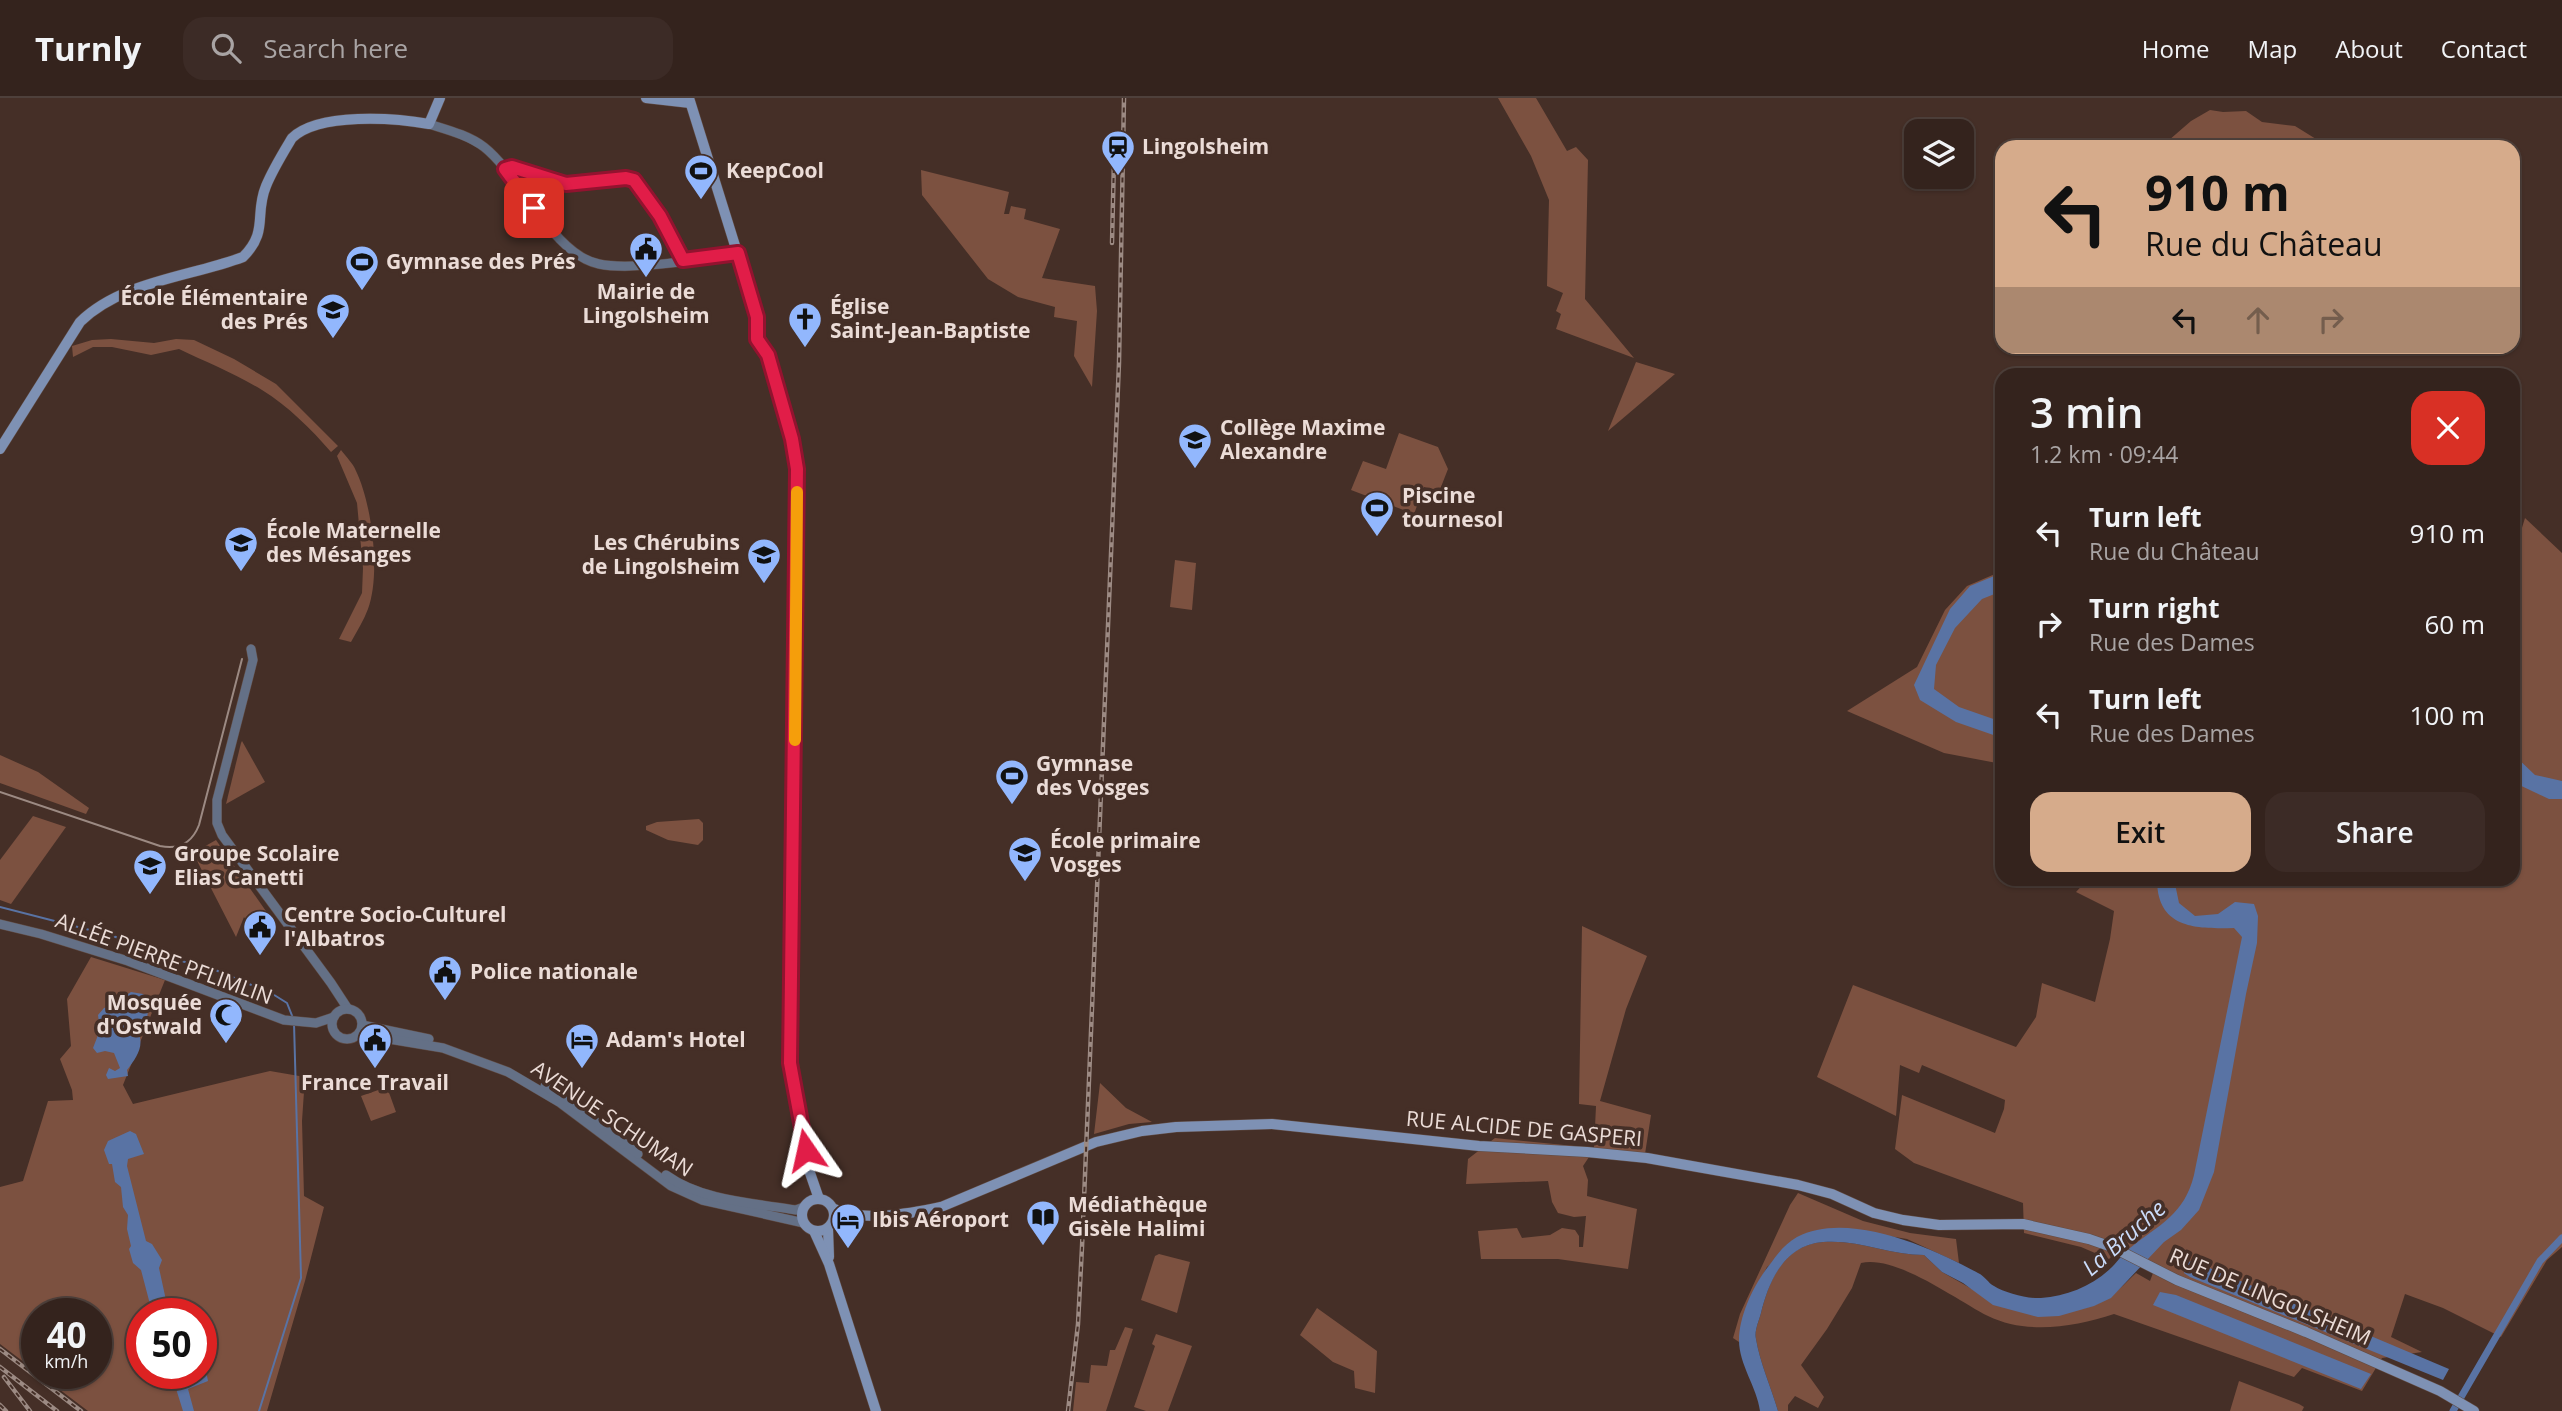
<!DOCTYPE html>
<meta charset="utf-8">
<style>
:root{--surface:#34231d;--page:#3c2b26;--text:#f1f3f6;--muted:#a9a4a4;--line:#4e403b;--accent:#d6ab8b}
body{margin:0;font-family:"Open Sans",sans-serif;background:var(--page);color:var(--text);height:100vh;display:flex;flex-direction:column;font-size:26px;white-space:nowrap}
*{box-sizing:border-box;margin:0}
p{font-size:23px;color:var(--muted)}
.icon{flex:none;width:38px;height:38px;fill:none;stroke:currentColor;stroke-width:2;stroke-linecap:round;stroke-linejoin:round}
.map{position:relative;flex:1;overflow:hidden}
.details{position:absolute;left:1995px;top:270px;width:525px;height:518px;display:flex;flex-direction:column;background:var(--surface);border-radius:21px;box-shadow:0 2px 5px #0004,0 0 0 2px var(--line)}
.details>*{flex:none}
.guide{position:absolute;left:1995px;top:42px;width:525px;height:214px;border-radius:21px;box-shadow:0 2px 5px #0004,0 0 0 2px var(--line);background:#d6ab8b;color:#111;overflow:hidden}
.tools{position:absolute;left:1904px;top:21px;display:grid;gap:14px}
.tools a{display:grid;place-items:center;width:70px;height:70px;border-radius:14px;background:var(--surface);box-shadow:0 2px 5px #0004,0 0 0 2px var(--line);font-size:35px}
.speed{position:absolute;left:21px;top:1200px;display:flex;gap:14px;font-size:35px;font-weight:700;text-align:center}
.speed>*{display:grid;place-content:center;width:91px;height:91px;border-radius:50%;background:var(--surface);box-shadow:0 2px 5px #0004,0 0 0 2px var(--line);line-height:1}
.speed small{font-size:18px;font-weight:400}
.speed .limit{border:10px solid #d22;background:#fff;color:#111}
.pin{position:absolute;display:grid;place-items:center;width:60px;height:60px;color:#fff;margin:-30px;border-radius:14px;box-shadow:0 4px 10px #0006}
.me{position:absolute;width:77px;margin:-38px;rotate:349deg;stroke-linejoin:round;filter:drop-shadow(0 0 5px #0008)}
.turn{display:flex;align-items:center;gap:24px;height:147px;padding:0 35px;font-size:32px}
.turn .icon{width:91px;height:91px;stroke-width:2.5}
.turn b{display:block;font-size:49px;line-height:60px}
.lanes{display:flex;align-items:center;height:66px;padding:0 35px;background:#0003;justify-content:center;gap:35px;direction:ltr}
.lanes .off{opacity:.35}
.round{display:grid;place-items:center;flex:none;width:74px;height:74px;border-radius:21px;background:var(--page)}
.headline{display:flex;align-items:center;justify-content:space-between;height:119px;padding:0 35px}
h1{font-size:42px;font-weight:600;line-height:52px}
.primary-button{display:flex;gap:14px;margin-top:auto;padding:14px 35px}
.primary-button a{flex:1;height:80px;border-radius:21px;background:var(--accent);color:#111;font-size:28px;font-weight:600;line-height:80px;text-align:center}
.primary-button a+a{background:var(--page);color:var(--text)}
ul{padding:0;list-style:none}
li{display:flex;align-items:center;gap:21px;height:91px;padding:0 35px}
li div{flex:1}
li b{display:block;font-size:26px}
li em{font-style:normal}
header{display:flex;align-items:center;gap:42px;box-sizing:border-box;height:98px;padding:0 35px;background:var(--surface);border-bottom:2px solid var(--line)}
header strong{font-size:33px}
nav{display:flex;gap:38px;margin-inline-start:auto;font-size:24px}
.search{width:490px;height:63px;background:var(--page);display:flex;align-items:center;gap:18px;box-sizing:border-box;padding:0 24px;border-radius:21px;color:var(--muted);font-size:26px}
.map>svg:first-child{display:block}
.green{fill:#7c5140;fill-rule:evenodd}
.water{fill:#5973a4}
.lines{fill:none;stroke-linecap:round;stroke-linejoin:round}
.stream{stroke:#5973a4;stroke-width:2}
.canal{stroke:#5973a4;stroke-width:7}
.tertiary-casing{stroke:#604b43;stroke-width:10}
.secondary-casing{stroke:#604b43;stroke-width:11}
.tertiary{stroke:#647086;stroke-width:9}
.secondary{stroke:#7e91b4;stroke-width:10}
.tram{stroke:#9c8a83;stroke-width:2}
.rail-casing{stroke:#9c8a83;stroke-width:4.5}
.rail{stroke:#452f27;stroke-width:2;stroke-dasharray:5;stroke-linecap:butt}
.route-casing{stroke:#92132f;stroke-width:18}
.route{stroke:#e11d48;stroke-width:12}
.slow{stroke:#f59e0b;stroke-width:12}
.labels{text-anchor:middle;stroke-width:7;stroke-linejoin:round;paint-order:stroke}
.poi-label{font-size:21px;font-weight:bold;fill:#ebdcd7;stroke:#452f27;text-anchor:start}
.street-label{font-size:21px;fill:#ebdcd7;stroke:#452f27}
.water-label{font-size:23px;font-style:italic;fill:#cadbf9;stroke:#452f27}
</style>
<header>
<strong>Turnly</strong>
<div class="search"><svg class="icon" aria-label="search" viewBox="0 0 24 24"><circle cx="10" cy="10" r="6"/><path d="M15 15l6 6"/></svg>Search here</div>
<nav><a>Home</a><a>Map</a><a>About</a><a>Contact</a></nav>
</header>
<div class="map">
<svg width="2562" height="1313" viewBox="0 0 2562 1313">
<rect width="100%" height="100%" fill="#452f27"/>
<g class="green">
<polygon points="1498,0 1536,0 1567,53 1576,49 1588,62 1585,201 1634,260 1556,231 1561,216 1556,213 1563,195 1547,188 1549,102 1531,58"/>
<polygon points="2210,12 2223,14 2246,13 2262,24 2295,28 2316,41 2313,49 2161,49 2191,23"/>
<polygon points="921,72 1009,94 1004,116 1009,116 1011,108 1026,111 1024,121 1060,131 1042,180 1095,188 1097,213 1092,289 1074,258 1077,223 1054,219 1055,209 1018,199 988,181 922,97"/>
<path d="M111 241 154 245 176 241 194 242 234 261 276 286 338 348 331 354C311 331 288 308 262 292 236 276 206 264 179 251L151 257 112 249H93L73 259 72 248 92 242Z"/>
<polygon points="1636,264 1675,276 1608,333"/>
<polygon points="1399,335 1438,349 1448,371 1439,394 1424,389 1414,416 1351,392 1363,363 1386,371"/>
<path d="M341 352C346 359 353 365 356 373 372 406 381 476 368 511 364 522 357 533 351 544L339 541 362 495 363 470 357 405 337 358Z"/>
<path d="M2525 420 2562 455V1149L2547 1162 2501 1239 2443 1210 2405 1196 2391 1239 2422 1254 2382 1260 2362 1293 2302 1270 2294 1279 2114 1216C2074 1229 2027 1237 1988 1218 1956 1202 1897 1157 1861 1165L1852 1190 1827 1231 1801 1267 1824 1299 1818 1310 1795 1298 1788 1307V1313H1778C1771 1289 1760 1265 1756 1241 1754 1233 1759 1223 1761 1215 1769 1182 1784 1147 1823 1144 1858 1141 1890 1157 1924 1157L1942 1174 1972 1191 2081 1211C2108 1205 2117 1193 2136 1175L2150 1183 2156 1167 2122 1148 2109 1161 2081 1149 2024 1135 2023 1105 1914 1065 1895 1051 1902 997 1995 1035 2004 1011 2005 1002 1922 967 1919 975 1900 967 1896 1018 1817 979 1853 887 2016 949 2036 919 2042 885 2095 904 2110 841 2114 813 2076 794 2088 781 2513 780V459Z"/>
<polygon points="1175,462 1196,465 1192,512 1170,509"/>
<polygon points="2002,473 2002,666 1944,655 1847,613 1917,569 1945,512 1967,488"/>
<polygon points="242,643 265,684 226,706 241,645"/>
<polygon points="0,657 38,674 89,710 86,716 0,685"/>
<polygon points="33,718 66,729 11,806 0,802 0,762"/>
<polygon points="699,721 703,725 703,742 698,747 668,742 646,732 646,728 657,724"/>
<polygon points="216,742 275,826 263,831 251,830 244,819 236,839 193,755"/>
<polygon points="1582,828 1647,858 1626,911 1600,1003 1651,1017 1645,1056 1595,1050 1583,1068 1588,1082 1587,1098 1637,1111 1628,1171 1558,1161 1481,1161 1478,1133 1517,1130 1522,1140 1550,1137 1562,1130 1575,1132 1579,1138 1579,1149 1583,1149 1586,1118 1574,1119 1558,1115 1552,1104 1548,1083 1466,1086 1468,1061 1495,1040 1594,1050 1596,1008 1579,1006"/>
<path d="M91 859 165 882 123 987 133 1006 270 973 305 979 302 1023 304 1098 324 1109 305 1183 267 1313H88L39 1276H96V1216H37V1274L0 1246V1089L23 1083 48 1003 73 1002 72 992 60 961 71 948 67 901ZM142 1216H201V1276H142Z"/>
<polygon points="1100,985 1126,1010 1152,1024 1129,1026 1094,1036"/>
<polygon points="387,989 396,1014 371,1023 361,998"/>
<polygon points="1798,1095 1863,1123 1910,1135 1956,1141 1959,1165 1907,1141 1840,1130 1815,1133 1767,1169 1748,1206 1742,1224 1739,1244 1733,1240 1740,1216 1790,1107"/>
<polygon points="1159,1156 1190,1164 1177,1215 1141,1202 1155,1158"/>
<polygon points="1317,1210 1377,1253 1375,1295 1355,1290 1354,1273 1333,1264 1300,1237"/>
<polygon points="1125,1229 1133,1231 1106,1313 1073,1313 1076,1284 1089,1285 1091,1267 1107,1268 1110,1252 1115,1252"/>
<polygon points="1156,1236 1192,1248 1168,1313 1146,1313 1134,1309 1155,1248 1152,1246"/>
<polygon points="2239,1283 2299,1306 2304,1309 2302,1313 2230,1313"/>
</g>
<g class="water">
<polygon points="1999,476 2002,476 2002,493 1982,501 1955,530 1936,567 1934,591 1959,609 2002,624 2002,640 1956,624 1920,602 1914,587 1950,511 1970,488"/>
<polygon points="2513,656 2535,677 2562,683 2562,701 2549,701 2513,684"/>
<path d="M2157 781H2174L2179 805 2195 818 2218 816 2235 804 2254 806 2258 818 2257 845 2246 896 2214 1074 2199 1112 2181 1132 2164 1144 2111 1200 2094 1208 2059 1218 2038 1219 1993 1207 1963 1185 1942 1174 1924 1157C1890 1157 1858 1141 1823 1144 1785 1147 1769 1182 1761 1215 1759 1223 1754 1233 1756 1241 1760 1265 1771 1289 1778 1313H1760C1757 1289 1739 1267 1739 1242 1739 1217 1755 1184 1771 1165 1778 1155 1786 1145 1797 1139 1848 1112 1933 1150 1978 1175 1985 1178 1988 1185 1994 1188 2005 1195 2028 1201 2041 1200 2067 1198 2093 1188 2112 1169 2118 1163 2123 1155 2130 1150 2160 1126 2184 1117 2194 1077L2242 839 2234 830C2194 831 2157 830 2157 781Z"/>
<path d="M131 894 143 896 149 903 147 921 138 934C145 948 136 960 127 972L128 978 108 981 106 977 109 970 115 973 120 970 114 955 105 953 97 955 93 950 100 932 98 917 104 910 123 904 125 898Z"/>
<polygon points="130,1033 136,1036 144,1056 128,1061 127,1068 146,1143 152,1146 162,1162 159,1170 169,1216 163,1216 161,1208 151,1210 141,1172 133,1165 129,1151 131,1148 127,1131 128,1117 123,1109 121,1089 115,1084 112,1066 109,1066 104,1052 108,1043"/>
<polygon points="2193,1163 2449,1271 2443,1282 2190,1179 2184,1175 2187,1164"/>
<polygon points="2160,1194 2176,1197 2371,1276 2361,1291 2153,1207"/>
<polygon points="205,1268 208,1283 188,1291 194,1313 183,1313 172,1278 176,1276 201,1276 201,1269"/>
</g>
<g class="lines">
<g class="stream">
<polyline points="0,809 113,838 176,862 208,869 271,895 287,905 293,920"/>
<polyline points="259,1313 301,1180 294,925"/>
</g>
<polyline class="canal" points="2453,1313 2540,1163 2562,1140"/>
<g class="tertiary-casing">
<g id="tertiary">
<path d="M429 26C448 32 468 37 484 49 520 77 553 157 599 166 632 173 703 161 738 155"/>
<polyline points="505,71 512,69 566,86 626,80 634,82 660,118 683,162"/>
<polyline points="251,551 253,562 217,702 217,725 222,737 331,885 348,911"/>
<polyline points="0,826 41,836 128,863 284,922 316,925 334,919"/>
<circle cx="347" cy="926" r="15"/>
<polyline points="362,927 429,941"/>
<polyline points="359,936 443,950 508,974 559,1004 671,1088 702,1102 804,1125"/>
<polyline points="545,988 562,998 638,1056"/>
<path d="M666 1077C702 1103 753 1105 796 1112L804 1109"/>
</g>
</g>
<g class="secondary-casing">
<g id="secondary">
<polyline points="646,0 690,5"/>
<polyline points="689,0 742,170 757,219 757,241 768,257 796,361 790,965 809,1072 819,1101"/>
<path d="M0 351 80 224C122 183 190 179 243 159 269 133 254 117 266 88 273 71 283 55 292 40 319 14 395 20 429 26L440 0"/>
<circle cx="818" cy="1117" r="16"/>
<path d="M834 1111C866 1124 908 1116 941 1109L1096 1044 1142 1033 1176 1029 1272 1026 1479 1048 1587 1054 1647 1060 1798 1087 1832 1096 1874 1115 1903 1122 1939 1127 2023 1126 2089 1141 2112 1149 2177 1182 2306 1234 2440 1293 2474 1313"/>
<polyline points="828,1131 829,1159"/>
<polyline points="814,1133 829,1166 876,1313"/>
</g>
</g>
<use href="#tertiary" class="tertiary"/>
<use href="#secondary" class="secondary"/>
<path class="tram" d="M0 694 160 748C179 752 192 745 199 727L242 561"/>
<g class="rail-casing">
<g id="rail">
<polyline points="1112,145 1114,61"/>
<polyline points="0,1251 81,1313"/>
<polyline points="0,1269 57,1313"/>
<polyline points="4,1279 30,1313"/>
<polyline points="0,1307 6,1313"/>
<polyline points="1068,1313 1078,1226 1082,1149 1119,265 1124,0"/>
</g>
</g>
<use href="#rail" class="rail"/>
</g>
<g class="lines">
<g class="route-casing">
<polyline id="route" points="534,110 505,71 512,69 566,86 626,80 634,82 660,118 683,162 738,155 757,219 757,241 768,257 792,341 797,371 790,965 806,1052"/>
</g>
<use href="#route" class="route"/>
<polyline class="slow" points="795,642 797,394"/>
</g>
<defs>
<g id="station-pin" transform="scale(1.75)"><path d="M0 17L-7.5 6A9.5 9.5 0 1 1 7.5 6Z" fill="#92b7fd" stroke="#452f27"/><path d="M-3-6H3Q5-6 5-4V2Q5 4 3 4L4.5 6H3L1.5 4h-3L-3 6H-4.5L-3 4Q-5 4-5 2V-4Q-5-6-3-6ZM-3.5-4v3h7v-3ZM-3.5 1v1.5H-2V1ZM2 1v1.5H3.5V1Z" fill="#111"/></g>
<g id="stadium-pin" transform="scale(1.75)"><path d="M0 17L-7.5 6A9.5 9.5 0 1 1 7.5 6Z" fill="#92b7fd" stroke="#452f27"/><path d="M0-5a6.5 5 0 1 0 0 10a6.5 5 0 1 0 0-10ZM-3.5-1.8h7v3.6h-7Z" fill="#111"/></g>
<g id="civic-pin" transform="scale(1.75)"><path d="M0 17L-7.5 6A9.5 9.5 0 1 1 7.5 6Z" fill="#92b7fd" stroke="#452f27"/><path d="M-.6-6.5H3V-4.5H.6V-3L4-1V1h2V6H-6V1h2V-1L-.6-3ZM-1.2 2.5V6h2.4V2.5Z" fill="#111"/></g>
<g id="school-pin" transform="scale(1.75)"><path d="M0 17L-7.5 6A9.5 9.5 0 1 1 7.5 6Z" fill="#92b7fd" stroke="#452f27"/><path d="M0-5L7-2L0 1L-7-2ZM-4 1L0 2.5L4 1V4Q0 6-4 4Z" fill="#111"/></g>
<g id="church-pin" transform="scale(1.75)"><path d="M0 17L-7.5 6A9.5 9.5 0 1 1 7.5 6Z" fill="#92b7fd" stroke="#452f27"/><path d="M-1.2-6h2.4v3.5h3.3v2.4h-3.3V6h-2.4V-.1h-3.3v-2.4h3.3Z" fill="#111"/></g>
<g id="mosque-pin" transform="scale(1.75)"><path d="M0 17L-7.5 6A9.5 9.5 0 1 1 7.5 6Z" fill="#92b7fd" stroke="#452f27"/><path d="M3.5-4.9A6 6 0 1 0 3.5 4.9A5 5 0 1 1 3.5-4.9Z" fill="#111"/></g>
<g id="hotel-pin" transform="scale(1.75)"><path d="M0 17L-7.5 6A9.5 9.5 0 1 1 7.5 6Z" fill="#92b7fd" stroke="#452f27"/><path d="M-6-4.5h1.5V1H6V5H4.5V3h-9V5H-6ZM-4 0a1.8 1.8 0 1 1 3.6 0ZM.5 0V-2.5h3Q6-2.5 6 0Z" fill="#111"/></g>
<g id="library-pin" transform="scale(1.75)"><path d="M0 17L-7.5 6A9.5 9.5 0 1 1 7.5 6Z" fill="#92b7fd" stroke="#452f27"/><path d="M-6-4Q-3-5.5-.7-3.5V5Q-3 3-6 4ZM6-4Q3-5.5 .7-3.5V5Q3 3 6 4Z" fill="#111"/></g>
</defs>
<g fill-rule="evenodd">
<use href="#station-pin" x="1118" y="49"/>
<use href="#stadium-pin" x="701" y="73"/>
<use href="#civic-pin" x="646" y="151"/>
<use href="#stadium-pin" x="362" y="164"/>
<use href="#school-pin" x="333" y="212"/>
<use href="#church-pin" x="805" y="221"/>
<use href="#school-pin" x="1195" y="342"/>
<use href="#stadium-pin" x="1377" y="410"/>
<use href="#school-pin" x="241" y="445"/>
<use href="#school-pin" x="764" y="457"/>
<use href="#stadium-pin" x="1012" y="678"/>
<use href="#school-pin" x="1025" y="755"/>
<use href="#school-pin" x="150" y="768"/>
<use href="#civic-pin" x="260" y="829"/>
<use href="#civic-pin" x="445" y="874"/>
<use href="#mosque-pin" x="226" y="917"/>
<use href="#civic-pin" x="375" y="942"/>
<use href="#hotel-pin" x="582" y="942"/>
<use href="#library-pin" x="1043" y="1119"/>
<use href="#hotel-pin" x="848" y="1122"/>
</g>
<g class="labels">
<g class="poi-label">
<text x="1142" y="56">Lingolsheim</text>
<text x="726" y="80">KeepCool</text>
<text x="386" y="171">Gymnase des Prés</text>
<text x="646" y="201" text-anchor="middle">Mairie de<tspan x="646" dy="24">Lingolsheim</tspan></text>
<text x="308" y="207" text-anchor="end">École Élémentaire<tspan x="308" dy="24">des Prés</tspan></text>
<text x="830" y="216">Église<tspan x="830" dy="24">Saint-Jean-Baptiste</tspan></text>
<text x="1220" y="337">Collège Maxime<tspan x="1220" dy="24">Alexandre</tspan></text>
<text x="1402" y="405">Piscine<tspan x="1402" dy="24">tournesol</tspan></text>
<text x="266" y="440">École Maternelle<tspan x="266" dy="24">des Mésanges</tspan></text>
<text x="740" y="452" text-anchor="end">Les Chérubins<tspan x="740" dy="24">de Lingolsheim</tspan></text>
<text x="1036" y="673">Gymnase<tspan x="1036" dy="24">des Vosges</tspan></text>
<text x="1050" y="750">École primaire<tspan x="1050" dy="24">Vosges</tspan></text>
<text x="174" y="763">Groupe Scolaire<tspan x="174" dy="24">Elias Canetti</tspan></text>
<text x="284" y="824">Centre Socio-Culturel<tspan x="284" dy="24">l'Albatros</tspan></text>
<text x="470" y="881">Police nationale</text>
<text x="202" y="912" text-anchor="end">Mosquée<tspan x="202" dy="24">d'Ostwald</tspan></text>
<text x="606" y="949">Adam's Hotel</text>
<text x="375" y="992" text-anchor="middle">France Travail</text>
<text x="1068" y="1114">Médiathèque<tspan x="1068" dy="24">Gisèle Halimi</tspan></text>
<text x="872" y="1129">Ibis Aéroport</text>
</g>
<g class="street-label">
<text transform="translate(164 861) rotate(20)" y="7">ALLÉE PIERRE PFLIMLIN</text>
<text transform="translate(612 1021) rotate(34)" y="7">AVENUE SCHUMAN</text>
<text transform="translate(1524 1031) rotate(5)" y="7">RUE ALCIDE DE GASPERI</text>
<text transform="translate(2270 1199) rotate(23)" y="7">RUE DE LINGOLSHEIM</text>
</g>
<g class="water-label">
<text transform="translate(2124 1140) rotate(-41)" y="8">La Bruche</text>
</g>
</g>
</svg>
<div class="tools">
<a><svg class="icon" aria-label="layers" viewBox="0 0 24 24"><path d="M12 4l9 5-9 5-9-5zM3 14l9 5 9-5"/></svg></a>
</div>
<div class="speed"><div>40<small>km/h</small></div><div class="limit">50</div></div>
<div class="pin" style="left:534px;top:110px;background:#d93025"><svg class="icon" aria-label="arrive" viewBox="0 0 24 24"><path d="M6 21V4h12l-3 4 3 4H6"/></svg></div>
<svg class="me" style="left:806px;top:1052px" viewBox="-20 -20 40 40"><path d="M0-17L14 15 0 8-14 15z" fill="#e11d48" stroke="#fff" stroke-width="4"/></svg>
<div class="guide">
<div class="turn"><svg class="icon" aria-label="left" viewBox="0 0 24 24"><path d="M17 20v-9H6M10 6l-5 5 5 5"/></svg><div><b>910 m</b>Rue du Château</div></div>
<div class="lanes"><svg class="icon" aria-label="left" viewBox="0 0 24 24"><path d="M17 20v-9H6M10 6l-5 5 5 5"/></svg><svg class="icon off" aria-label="ahead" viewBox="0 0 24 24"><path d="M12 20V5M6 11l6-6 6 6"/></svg><svg class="icon off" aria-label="right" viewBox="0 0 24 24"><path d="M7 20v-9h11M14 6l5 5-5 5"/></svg></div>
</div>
<section class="details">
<div class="headline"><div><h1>3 min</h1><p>1.2 km · 09:44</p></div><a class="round" style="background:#d93025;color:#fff"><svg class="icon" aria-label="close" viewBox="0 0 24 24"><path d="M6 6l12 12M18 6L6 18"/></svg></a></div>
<ul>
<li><svg class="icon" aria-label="left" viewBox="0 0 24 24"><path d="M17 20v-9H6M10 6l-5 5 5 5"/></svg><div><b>Turn left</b><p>Rue du Château</p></div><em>910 m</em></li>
<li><svg class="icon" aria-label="right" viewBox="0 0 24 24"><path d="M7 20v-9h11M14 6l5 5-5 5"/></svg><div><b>Turn right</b><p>Rue des Dames</p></div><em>60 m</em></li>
<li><svg class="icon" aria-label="left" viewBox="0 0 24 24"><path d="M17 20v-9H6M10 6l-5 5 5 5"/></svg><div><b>Turn left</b><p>Rue des Dames</p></div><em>100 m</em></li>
</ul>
<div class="primary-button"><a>Exit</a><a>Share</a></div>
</section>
</div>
